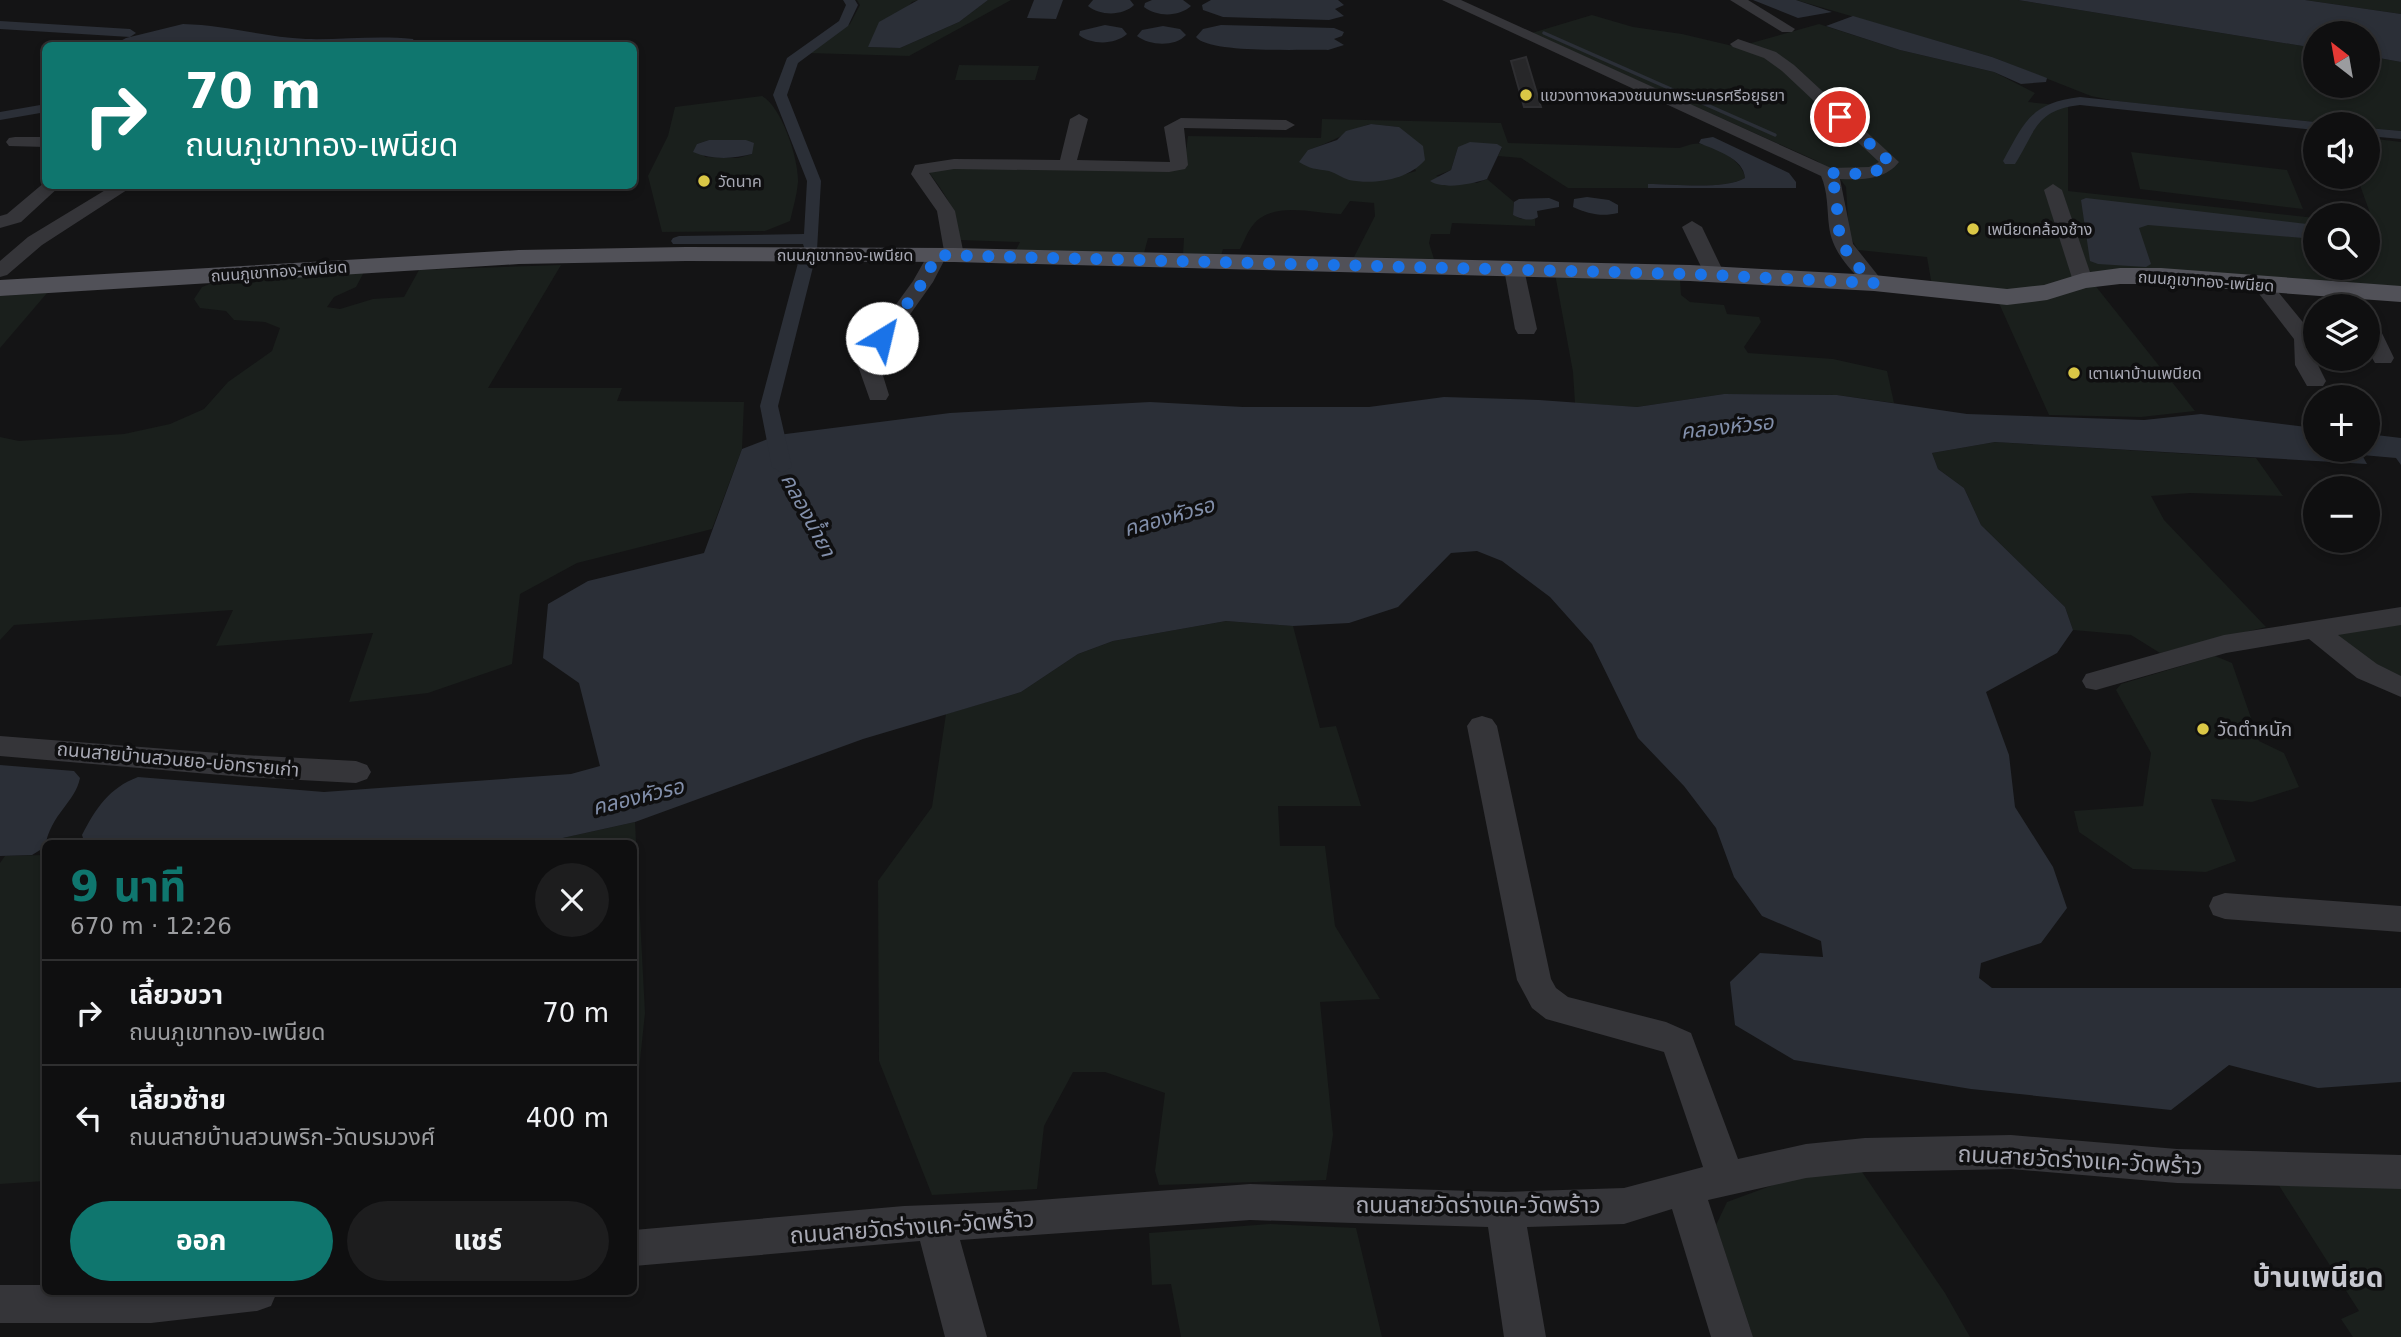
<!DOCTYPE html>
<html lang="th">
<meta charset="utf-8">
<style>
:root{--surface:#0f0f10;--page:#1d1d1e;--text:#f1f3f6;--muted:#9b9c9f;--line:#2f2f30;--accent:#0f766e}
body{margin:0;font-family:"DejaVu Sans","Noto Sans Thai",sans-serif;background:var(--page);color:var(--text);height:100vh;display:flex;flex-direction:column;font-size:26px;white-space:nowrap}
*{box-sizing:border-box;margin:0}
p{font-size:23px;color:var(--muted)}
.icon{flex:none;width:38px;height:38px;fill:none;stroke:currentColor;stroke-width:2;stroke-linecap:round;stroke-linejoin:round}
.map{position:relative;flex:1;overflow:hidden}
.panel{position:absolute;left:42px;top:840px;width:595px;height:455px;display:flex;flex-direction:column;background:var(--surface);border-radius:10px;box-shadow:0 4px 10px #0003,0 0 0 2px var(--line)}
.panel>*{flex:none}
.top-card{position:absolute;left:42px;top:42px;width:595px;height:147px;border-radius:10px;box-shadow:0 4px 10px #0003,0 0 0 2px var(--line);background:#0f766e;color:#fff;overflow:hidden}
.needle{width:46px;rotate:329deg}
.fabs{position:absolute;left:2303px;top:21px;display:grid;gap:14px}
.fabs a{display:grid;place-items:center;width:77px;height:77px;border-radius:50%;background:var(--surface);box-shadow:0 4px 10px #0003,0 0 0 2px var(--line);font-size:35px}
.pin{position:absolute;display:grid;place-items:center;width:60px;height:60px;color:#fff;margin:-30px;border:4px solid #fff;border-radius:50%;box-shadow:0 2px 7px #0007}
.me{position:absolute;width:77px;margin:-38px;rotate:36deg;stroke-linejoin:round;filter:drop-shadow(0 0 5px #0008)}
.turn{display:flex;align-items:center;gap:24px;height:147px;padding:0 28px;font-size:32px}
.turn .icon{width:91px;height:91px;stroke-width:2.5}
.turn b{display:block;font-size:49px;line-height:60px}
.round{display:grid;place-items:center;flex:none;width:74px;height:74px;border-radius:37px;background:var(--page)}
.summary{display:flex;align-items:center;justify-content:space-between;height:119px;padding:0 28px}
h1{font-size:42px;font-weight:700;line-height:52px;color:var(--accent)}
.button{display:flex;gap:14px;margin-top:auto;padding:14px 28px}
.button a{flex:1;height:80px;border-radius:42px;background:var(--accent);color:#fff;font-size:28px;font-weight:700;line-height:80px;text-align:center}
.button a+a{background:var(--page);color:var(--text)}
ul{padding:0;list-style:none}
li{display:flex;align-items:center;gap:21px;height:105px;padding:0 28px;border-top:2px solid var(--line)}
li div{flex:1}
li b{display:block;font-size:26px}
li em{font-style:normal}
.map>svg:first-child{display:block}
.green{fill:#1a1f1c;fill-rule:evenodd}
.water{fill:#2b2f37}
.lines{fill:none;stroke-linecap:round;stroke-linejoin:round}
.stream{stroke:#2b2f37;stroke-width:3.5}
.canal{fill:#2b2f37;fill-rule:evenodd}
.building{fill:#272729;stroke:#2e2e31;stroke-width:2}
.minor{fill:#353539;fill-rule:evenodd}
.major{fill:#515158;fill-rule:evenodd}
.route{stroke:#1a73e8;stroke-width:12;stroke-dasharray:0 21.6}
.poi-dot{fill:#dac746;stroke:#0f0f10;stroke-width:2.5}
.labels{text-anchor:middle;stroke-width:7;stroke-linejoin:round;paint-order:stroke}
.far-poi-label{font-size:16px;fill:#a7a8b3;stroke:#0f0f10;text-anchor:start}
.far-street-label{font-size:16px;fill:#a7a8b3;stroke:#0f0f10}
.poi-label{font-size:19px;fill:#a7a8b3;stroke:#0f0f10;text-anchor:start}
.street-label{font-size:19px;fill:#a7a8b3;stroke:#0f0f10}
.water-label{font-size:21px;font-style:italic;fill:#828faa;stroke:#0f0f10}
.near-street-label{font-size:23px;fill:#a7a8b3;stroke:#0f0f10}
.near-quarter-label{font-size:28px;font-weight:bold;fill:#c7c8d0;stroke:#0f0f10}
</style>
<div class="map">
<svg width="2401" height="1337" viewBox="0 0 2401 1337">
<rect width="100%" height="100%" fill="#141415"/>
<g class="green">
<polygon points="857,0 918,0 912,2 868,47 900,48 959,22 988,0 1011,0 909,56 808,53 850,24 860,5"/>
<polygon points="1796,0 2018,0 2315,48 2315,86 2368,86 2368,56 2401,62 2401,131 2368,128 2368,124 2332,124 2116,101 2091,96 1992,57"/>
<polygon points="2305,0 2401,0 2401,14"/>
<polygon points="1592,15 1633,27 1682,34 1737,47 1819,24 1900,50 1994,72 2035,93 2028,102 2068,106 2068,191 2315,218 2315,268 2368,268 2368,224 2374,224 2357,177 2368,177 2368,138 2401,142 2401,290 2160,273 2006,294 1932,286 1927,257 1858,250 1849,235 1846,187 1838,176 1817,161 1532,33"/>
<polygon points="959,65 1039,66 1035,80 955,80"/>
<path d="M762 96C782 107 799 160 798 182 797 195 793 208 790 221L765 231 662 232 648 176 668 136 675 107ZM709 140H746L752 154 738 158 705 157 697 144Z"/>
<path d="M1322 119 1501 123 1508 143 1679 148C1686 146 1695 142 1701 144 1717 147 1743 161 1745 178 1725 190 1674 184 1649 184L1648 188H1568L1521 158 1498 156 1502 148 1458 147 1451 170 1436 176 1477 183 1487 179 1514 202 1513 215 1521 219H1535V226L1452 223 1450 234H1431L1429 243 1434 259 1354 257 1375 216 1374 203 1350 201 1341 214C1314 214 1273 200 1253 225 1247 232 1244 242 1240 249H1223L1221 256 1183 255 1184 238H1148L1144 253 1016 250 1020 242 959 240C955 209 949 199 930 174L931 170 939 168 1184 167 1188 136 1321 138ZM1370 124 1399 127 1416 171C1364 186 1348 189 1308 150 1331 143 1348 131 1370 124Z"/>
<polygon points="2131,152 2287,170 2303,209 2140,189"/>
<polygon points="561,265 488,388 622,388 617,401 744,402 742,449 712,529 577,563 520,594 512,664 428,693 349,702 373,633 216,646 233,610 14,625 0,640 0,437 19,441 124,434 170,424 204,409 228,382 272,351 280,328 265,322 234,320 226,311 200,308 194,299 202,287 215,282 364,272 356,287 334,297 327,307 340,309 373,299 404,297 419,270"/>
<polygon points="1555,274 1680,280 1681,295 1690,302 1724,305 1727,314 1759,317 1761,322 1744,347 1748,353 1833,359 1887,371 1894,403 1837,395 1724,394 1637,407 1575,403 1573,372"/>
<polygon points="2094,284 2195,411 2141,417 2049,415 1998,301"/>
<polygon points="47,293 0,348 0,296"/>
<polygon points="1995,442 2256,458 2283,496 2190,493 2151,496 2164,520 2266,627 2160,653 2131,635 2073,630 2065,607 1981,525 1964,488 1938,469 1932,453"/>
<polygon points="1226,621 1293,626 1320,728 1336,726 1361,806 1278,806 1280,846 1325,846 1335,926 1380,999 1320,1002 1333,1135 1326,1180 1159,1185 1155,1171 1165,1093 1105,1072 1073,1072 1044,1126 1037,1189 932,1195 879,1061 878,881 932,807 946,714 1021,692 1078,654 1113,641"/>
<polygon points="2401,624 2401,677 2372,664 2333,636 2336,632"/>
<polygon points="2215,656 2232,663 2259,741 2284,753 2299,787 2252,802 2211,799 2236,861 2206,872 2133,869 2079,832 2074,811 2143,806 2151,753 2116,690 2121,684"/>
<polygon points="635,822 645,1013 634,1117 634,844 503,844 540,843"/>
<polygon points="45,855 45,1181 0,1184 0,863 5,856"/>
<polygon points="1817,1169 1860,1169 1945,1293 1970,1337 1753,1337 1716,1225 1727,1202"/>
<polygon points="2278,1184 2401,1188 2401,1337 2353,1337 2341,1319 2359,1311"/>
<polygon points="1270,1224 1356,1228 1382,1337 1181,1337 1171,1284 1152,1285 1149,1233"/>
</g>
<g class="water">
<polygon points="918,0 988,0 959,22 900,48 868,47 879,22"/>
<polygon points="1034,0 1063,0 1056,19 1027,18"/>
<path d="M1093 0H1130L1134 5C1123 16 1100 16 1088 6Z"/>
<path d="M1152 0H1183L1191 6C1179 17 1157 17 1144 7L1145 3Z"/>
<polygon points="1211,0 1338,0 1344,5 1335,9 1344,16 1329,20 1223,17 1203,10 1202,5"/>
<polygon points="1753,0 1796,0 1832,12 1798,18"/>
<polygon points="2018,0 2305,0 2401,14 2401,62 2368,56 2368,33 2315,33 2315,48"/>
<polygon points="1853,16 1992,57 2047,78 2046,82 2021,84 1994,72 1900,50 1826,26"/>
<path d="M183 24C225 25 264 37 306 39 342 40 377 35 413 39L415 43 411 46 113 45 126 38Z"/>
<path d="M1105 25 1122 28 1127 34C1115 45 1091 45 1079 35L1080 31Z"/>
<path d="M1221 25 1334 28 1344 32 1342 36 1334 39 1344 45 1328 50C1304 49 1209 54 1196 37L1203 29Z"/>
<path d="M1163 26 1180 29 1186 35C1175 47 1150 46 1137 36L1142 30Z"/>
<path d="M1371 124 1399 127 1423 146 1425 160C1408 180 1374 185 1349 180 1342 178 1336 173 1329 171 1316 169 1310 169 1299 162L1308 150 1337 140 1346 131Z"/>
<path d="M1713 137 1789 173 1796 182V188H1648V184C1673 184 1725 190 1745 178 1744 158 1715 150 1699 143L1701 139Z"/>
<path d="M709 140H746L754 143 752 154C733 159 712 160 693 152L697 144Z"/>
<path d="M1470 142 1497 144 1502 147 1487 179C1472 184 1444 190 1430 181L1451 170 1458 147Z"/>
<path d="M1587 197 1609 200 1618 205V213C1602 217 1588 214 1573 207L1574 199Z"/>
<path d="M1549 198 1559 202V207L1537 211 1538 217C1531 222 1520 219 1513 215L1514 202 1519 199Z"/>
<polygon points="2086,198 2315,225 2315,239 2148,225 2139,228 2151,264 2146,267 2098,264 2090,261 2081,200"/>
<path d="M1724 394 1837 395 1967 414 2144 420 2201 414 2315 428V450H2368V434L2401 438V465L2396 458 2362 455 2367 464 1995 442 1932 453 1938 469 1964 488 1981 525 2065 607 2073 630 2057 653 1986 692 2009 755 2015 807 2053 867 2067 908 2041 943 1981 963 1979 978 1992 988H2401V1082L2318 1088 2229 1065 2171 1110 1971 1089 1794 1060 1735 1025 1730 982 1760 953 1823 957 1821 941 1762 916 1734 877 1716 828 1684 786 1638 738 1592 644 1550 597 1502 561 1477 551 1451 553 1398 607 1349 623 1293 626 1226 621 1113 641 1078 654 1021 692 863 739 635 822 540 843 85 844 82 835C96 808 109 788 138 777L324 792 571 774 600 766 579 683 543 658 548 604 588 581 704 553 742 449 778 435 950 413 1150 402 1243 407H1369L1444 397 1539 400 1637 407Z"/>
<path d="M0 765 74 771 80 778C75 803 51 813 45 847L32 855 0 856Z"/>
</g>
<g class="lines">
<polyline class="stream" points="1544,33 1775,135"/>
<g class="canal">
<polygon points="843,0 855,0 858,5 848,26 798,63 787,95 821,181 817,250 805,250 803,244 673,244 671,241 673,238 679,236 804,234 807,181 773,95 787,58 839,21 846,5"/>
<polygon points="0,21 130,29 136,33 130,37 0,29"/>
<path d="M2080 97 2315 122 2321 124H2315V130L2080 105C2035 110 2036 131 2015 164H2005L2003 161C2025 121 2031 103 2080 97Z"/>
<polygon points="46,104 46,112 0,120 0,112"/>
<polygon points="2368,128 2401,131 2401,139 2368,136"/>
<polygon points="806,258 814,263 778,406 792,467 782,473 772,467 760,406 798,263"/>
</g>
</g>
<polygon class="building" points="1526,57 1541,107 1524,107 1511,61"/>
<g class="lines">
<g class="minor">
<path d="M1442 0H1461L1831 168 1869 167 1879 162 1782 71 1764 58 1733 47 1730 44 1738 39 1776 52 1794 65 1899 162C1885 180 1861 180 1840 179L1853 244 1884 283 1881 287H1867C1850 269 1832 252 1829 226 1827 209 1828 192 1821 176Z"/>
<polygon points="1730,0 1748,0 1795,29 1792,32 1782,32"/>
<polygon points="1079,114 1088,119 1077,160 1170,162 1164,127 1181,118 1286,120 1295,125 1286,130 1184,128 1188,165 1185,169 1169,172 954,169 929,173 955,211 964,255 961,259 954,261 946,257 933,282 882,354 880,366 889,395 886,400 870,400 858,366 860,354 913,281 930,251 944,251 937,211 911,174 915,165 954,159 1060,160 1070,119"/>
<polygon points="15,137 46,137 46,147 9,146 6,142 9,138"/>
<polygon points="45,182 46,186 60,186 21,222 0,228 0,216 7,214"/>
<polygon points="2053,184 2062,190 2093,281 2090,285 2076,285 2073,281 2044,190"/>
<polygon points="112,186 133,186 42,245 7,275 0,277 0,261 28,237"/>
<polygon points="1692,221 1702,227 1725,275 1722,279 1708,279 1705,275 1682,227"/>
<polygon points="1514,263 1521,265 1524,269 1537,329 1534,334 1518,334 1515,329 1504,269 1507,265"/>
<polygon points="2263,280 2270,282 2315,337 2315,359 2326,381 2323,386 2307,386 2295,365 2294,339 2253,286 2256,282"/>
<polygon points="2345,285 2352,287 2365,306 2345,306 2335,291 2338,287"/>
<path d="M2368 321 2375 323 2379 327 2394 358 2391 363H2375C2366 349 2367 336 2368 321Z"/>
<polygon points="2401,607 2401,625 2338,635 2377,664 2401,676 2401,697 2357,678 2309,639 2226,653 2096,690 2086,688 2082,681 2086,674 2224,635"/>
<polygon points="1482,716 1492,719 1497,726 1551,979 1556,988 1568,997 1666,1022 1691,1033 1738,1159 1806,1144 1865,1138 2011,1135 2177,1149 2401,1155 2401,1189 2177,1183 2011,1169 1865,1172 1806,1178 1708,1200 1753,1337 1711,1337 1672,1209 1624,1224 1527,1227 1546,1337 1504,1337 1488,1227 1250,1220 960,1240 987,1337 945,1337 920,1241 634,1266 634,1230 904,1206 1013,1202 1250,1184 1505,1192 1624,1188 1703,1167 1664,1052 1546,1019 1532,1008 1517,980 1467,726 1472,719"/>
<polygon points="0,736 244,755 356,761 367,765 371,772 367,779 356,783 244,777 0,756"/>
<polygon points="2225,893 2401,906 2401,932 2225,919 2213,915 2209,906 2213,897"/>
<polygon points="0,1285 46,1285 46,1292 277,1292 271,1306 257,1311 151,1323 0,1323"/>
</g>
<polygon class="major" points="686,247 954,248 1690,265 1874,275 2007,289 2044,285 2083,273 2120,268 2161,268 2401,286 2401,302 2161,284 2120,284 2086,288 2047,300 2007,305 1874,291 1690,281 954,262 686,261 519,264 0,296 0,280 519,250"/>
</g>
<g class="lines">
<path class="route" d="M882 338 923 282 937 255 1690 274 1874 283C1863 272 1849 259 1843 244 1833 221 1842 195 1828 173 1848 173 1875 178 1890 162L1840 117"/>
</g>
<g class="poi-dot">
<circle cx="1526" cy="95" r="7"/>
<circle cx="704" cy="181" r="7"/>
<circle cx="1973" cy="229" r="7"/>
<circle cx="2074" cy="373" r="7"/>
<circle cx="2203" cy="729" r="7"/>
</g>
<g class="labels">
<g class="far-poi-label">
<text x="1540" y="101">แขวงทางหลวงชนบทพระนครศรีอยุธยา</text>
<text x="718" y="187">วัดนาค</text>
<text x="1987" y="235">เพนียดคล้องช้าง</text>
<text x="2088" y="379">เตาเผาบ้านเพนียด</text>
</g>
<g class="far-street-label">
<text x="845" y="261">ถนนภูเขาทอง-เพนียด</text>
<text transform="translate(279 271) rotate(-4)" y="6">ถนนภูเขาทอง-เพนียด</text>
<text transform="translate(2206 281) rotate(4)" y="6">ถนนภูเขาทอง-เพนียด</text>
</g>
<g class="poi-label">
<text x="2217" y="736">วัดตำหนัก</text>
</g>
<g class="street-label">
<text transform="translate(178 759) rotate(5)" y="7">ถนนสายบ้านสวนยอ-บ่อทรายเก่า</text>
</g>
<g class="water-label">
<text transform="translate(1727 427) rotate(-6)" y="7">คลองหัวรอ</text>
<text transform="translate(808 515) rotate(62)" y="7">คลองน้ำยา</text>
<text transform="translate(1169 517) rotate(-16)" y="7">คลองหัวรอ</text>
<text transform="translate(638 797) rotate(-14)" y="7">คลองหัวรอ</text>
</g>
<g class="near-street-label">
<text transform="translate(2080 1160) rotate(3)" y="8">ถนนสายวัดร่างแค-วัดพร้าว</text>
<text x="1478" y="1213">ถนนสายวัดร่างแค-วัดพร้าว</text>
<text transform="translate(912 1227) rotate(-4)" y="8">ถนนสายวัดร่างแค-วัดพร้าว</text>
</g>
<g class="near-quarter-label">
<text x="2318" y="1287">บ้านเพนียด</text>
</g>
</g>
</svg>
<div class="fabs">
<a><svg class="needle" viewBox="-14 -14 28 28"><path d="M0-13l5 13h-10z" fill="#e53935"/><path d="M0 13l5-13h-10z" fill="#9b9c9f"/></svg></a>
<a><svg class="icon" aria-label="sound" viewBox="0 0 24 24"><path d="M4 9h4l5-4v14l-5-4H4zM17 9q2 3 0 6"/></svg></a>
<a><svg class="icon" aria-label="search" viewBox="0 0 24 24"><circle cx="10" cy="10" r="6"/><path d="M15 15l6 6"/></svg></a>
<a><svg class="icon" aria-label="layers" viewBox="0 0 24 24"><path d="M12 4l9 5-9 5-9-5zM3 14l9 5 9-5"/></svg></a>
<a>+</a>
<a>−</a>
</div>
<div class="pin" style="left:1840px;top:117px;background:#d93025"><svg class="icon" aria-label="arrive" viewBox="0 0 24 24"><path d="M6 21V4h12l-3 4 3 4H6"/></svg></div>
<svg class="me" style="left:882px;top:338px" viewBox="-20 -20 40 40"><circle r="19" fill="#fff"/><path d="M0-13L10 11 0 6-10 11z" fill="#1a73e8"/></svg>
<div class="top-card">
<div class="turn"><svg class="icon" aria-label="right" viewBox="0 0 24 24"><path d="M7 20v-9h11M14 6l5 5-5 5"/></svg><div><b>70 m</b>ถนนภูเขาทอง-เพนียด</div></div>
</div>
<section class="panel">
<div class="summary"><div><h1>9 นาที</h1><p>670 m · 12:26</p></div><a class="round"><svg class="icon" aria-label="close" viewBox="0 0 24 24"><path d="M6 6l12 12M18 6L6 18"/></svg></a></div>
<ul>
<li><svg class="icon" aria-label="right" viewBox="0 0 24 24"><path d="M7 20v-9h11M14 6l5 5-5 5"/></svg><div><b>เลี้ยวขวา</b><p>ถนนภูเขาทอง-เพนียด</p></div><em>70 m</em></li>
<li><svg class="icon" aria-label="left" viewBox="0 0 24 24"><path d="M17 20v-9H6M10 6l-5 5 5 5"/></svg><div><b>เลี้ยวซ้าย</b><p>ถนนสายบ้านสวนพริก-วัดบรมวงศ์</p></div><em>400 m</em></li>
</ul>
<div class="button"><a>ออก</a><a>แชร์</a></div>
</section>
</div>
